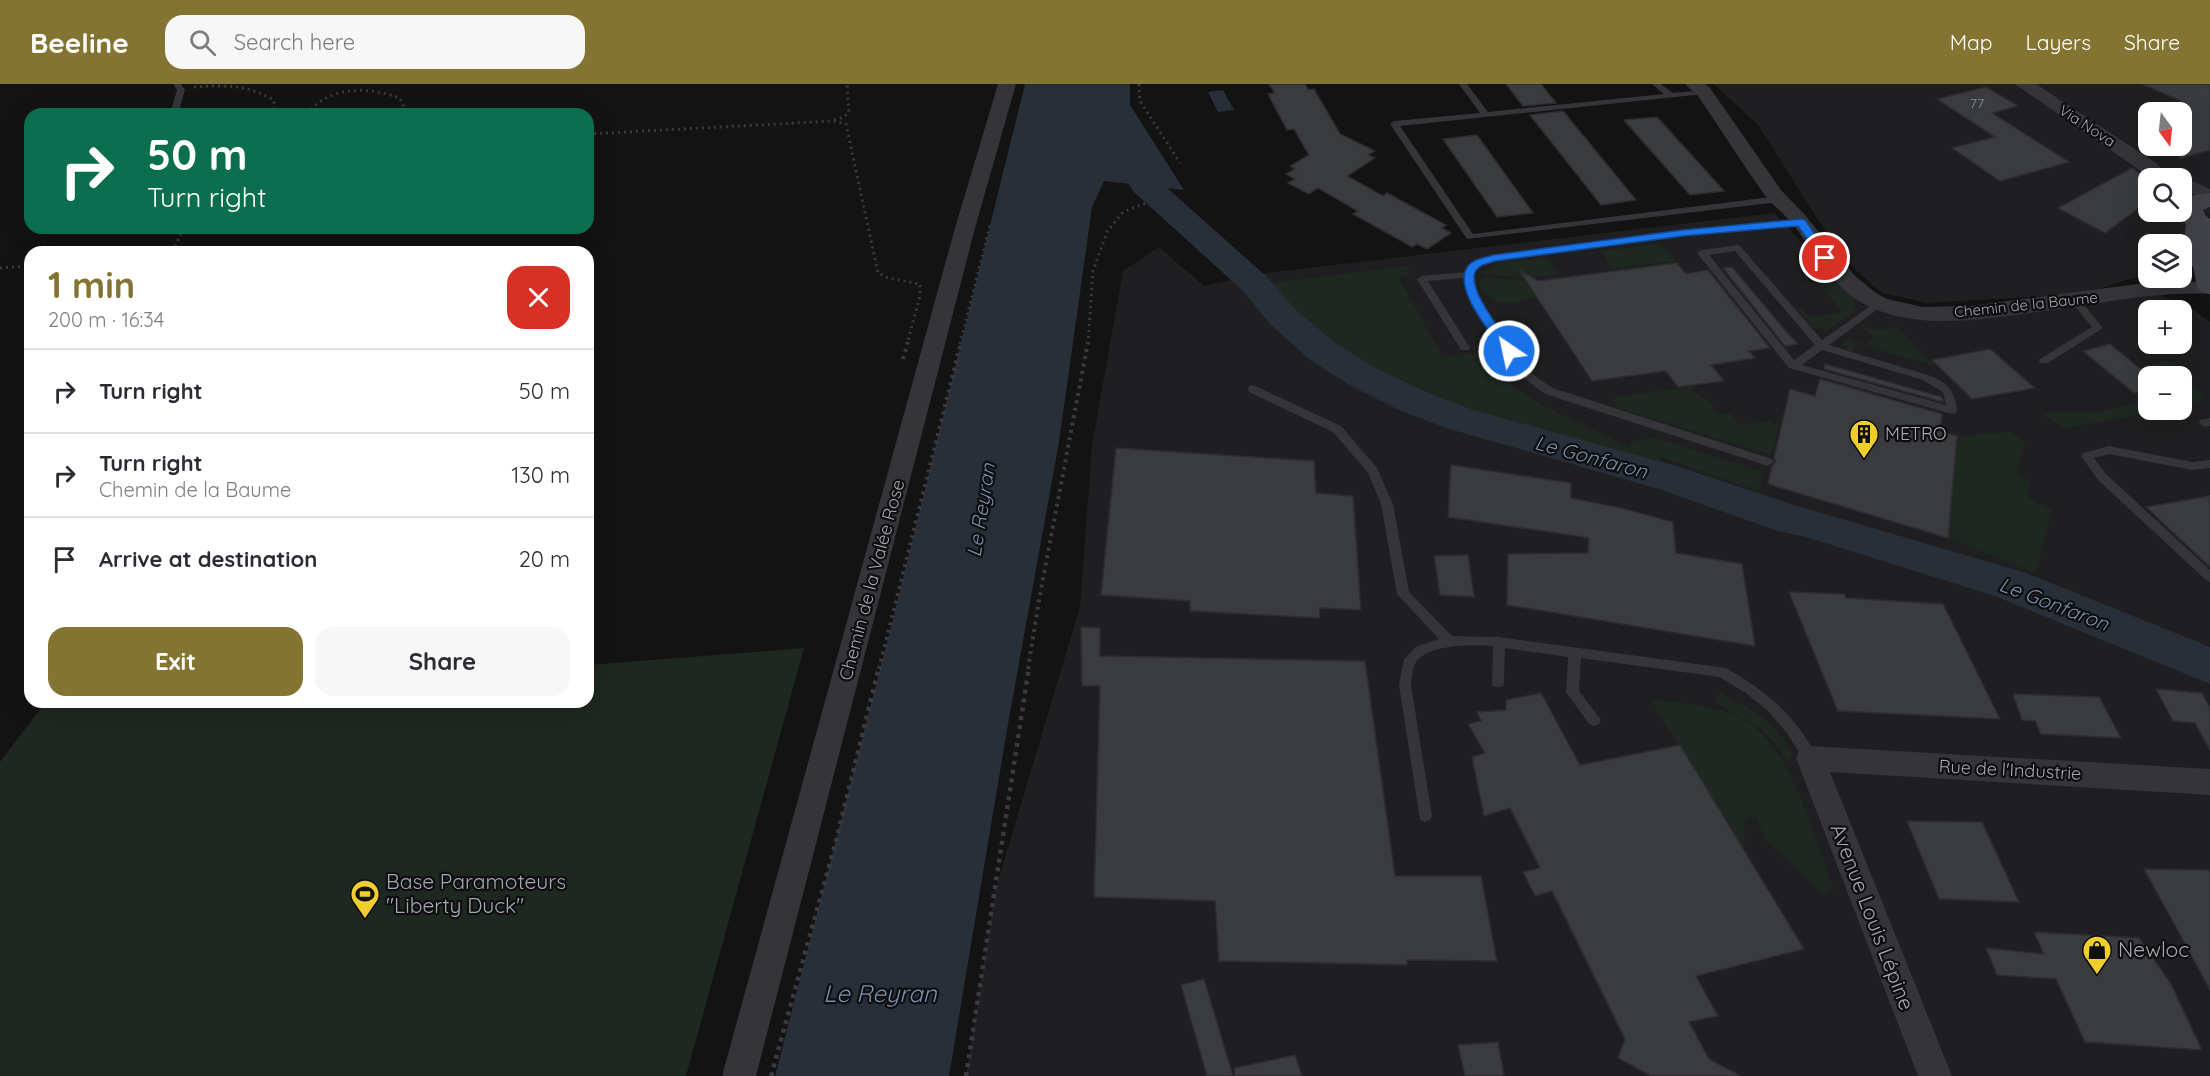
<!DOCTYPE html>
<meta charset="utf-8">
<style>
:root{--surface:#fff;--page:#f7f7f7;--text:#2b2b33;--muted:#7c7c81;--line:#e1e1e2;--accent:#847431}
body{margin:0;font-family:Quicksand,sans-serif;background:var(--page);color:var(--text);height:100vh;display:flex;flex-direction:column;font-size:22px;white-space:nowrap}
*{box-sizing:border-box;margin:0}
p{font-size:20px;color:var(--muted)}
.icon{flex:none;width:33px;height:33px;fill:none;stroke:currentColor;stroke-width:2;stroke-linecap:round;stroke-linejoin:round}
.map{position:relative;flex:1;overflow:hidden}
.details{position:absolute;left:24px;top:162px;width:570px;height:462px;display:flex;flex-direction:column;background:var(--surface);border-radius:18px;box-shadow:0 6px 24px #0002}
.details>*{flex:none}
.hud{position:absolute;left:24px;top:24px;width:570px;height:126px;border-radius:18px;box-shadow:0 6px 24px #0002;background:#0b6e4f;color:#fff;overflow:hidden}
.needle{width:39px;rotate:165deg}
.tools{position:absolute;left:2138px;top:18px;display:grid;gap:12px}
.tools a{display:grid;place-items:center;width:54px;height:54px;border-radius:12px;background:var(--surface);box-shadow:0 6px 24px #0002;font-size:30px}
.pin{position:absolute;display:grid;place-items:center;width:51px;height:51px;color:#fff;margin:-26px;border:3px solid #fff;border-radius:50%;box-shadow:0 2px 6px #0007}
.me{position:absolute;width:66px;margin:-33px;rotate:326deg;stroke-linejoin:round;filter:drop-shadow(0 0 4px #0008)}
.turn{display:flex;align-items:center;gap:21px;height:126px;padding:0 24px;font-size:27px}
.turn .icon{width:78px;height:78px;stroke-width:2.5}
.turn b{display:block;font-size:42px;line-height:51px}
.round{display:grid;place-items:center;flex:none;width:63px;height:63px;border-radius:18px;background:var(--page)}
.head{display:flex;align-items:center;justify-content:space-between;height:102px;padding:0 24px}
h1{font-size:36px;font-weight:700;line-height:45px;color:var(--accent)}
.cta{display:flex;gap:12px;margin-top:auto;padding:12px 24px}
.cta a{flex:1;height:69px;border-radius:18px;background:var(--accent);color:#fff;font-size:24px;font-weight:700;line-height:69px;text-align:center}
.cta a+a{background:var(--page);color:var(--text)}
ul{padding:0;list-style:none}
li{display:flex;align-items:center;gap:18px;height:84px;padding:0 24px;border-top:2px solid var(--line)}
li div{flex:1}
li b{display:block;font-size:22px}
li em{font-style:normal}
header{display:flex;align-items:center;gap:36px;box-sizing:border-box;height:84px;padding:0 30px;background:var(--accent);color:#fff}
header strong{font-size:28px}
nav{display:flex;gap:33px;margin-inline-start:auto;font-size:21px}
.search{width:420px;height:54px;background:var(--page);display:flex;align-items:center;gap:15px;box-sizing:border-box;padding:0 21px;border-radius:18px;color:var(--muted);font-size:22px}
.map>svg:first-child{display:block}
.built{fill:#1f1f21;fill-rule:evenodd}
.green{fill:#1f2721}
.water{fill:#292f38}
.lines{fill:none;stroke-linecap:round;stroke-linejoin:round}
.river{fill:#292f38;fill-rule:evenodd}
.building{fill:#3a3b3f;stroke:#2d2d30;stroke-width:1.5}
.path-far2{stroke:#3a3a40;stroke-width:3;stroke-dasharray:2 4;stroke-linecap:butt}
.path-far1{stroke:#3a3a40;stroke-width:4;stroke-dasharray:3 4.5;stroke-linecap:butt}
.path{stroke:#3a3a40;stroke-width:4.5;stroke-dasharray:4 5;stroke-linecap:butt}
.lane{fill:#343439;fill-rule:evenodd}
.street{fill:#343439;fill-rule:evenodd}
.secondary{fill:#424249;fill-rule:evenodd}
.route{fill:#1a73e8;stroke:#114b97;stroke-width:1.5}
.labels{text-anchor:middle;stroke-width:4.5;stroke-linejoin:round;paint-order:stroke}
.far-number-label{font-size:14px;fill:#8a8c98}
.far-street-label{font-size:15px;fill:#a4a7b5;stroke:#0e0e0f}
.poi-label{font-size:18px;fill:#a4a7b5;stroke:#0e0e0f;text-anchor:start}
.street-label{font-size:18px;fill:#a4a7b5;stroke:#0e0e0f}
.water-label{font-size:20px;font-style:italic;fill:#7b8fb0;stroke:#0e0e0f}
.near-poi-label{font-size:21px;fill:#a4a7b5;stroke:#0e0e0f;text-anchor:start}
.near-street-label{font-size:21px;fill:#a4a7b5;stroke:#0e0e0f}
.near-water-label{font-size:24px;font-style:italic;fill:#7b8fb0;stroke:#0e0e0f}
</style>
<header>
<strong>Beeline</strong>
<div class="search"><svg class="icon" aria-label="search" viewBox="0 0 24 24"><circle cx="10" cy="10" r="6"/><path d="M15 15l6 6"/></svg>Search here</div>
<nav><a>Map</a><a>Layers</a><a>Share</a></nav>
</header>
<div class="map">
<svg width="2210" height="992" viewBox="0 0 2210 992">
<rect width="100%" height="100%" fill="#131314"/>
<g class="built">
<path d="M1714 0H2210V131L2181 168V160H2148V189L2084 210 1927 219 1882 209 1843 175 1758 41ZM2148 28H2181V62H2148ZM2148 94H2181V128H2148Z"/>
<path d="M1774 129 1861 220 1901 233 1933 236 2158 210 2190 223 2210 238V992H966L995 807 1080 523 1092 361 1123 187 1159 163 1204 202 1266 189ZM2148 226H2181V260H2148ZM2148 292H2181V326H2148Z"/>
</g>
<g class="green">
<polygon points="1659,160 1676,177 1611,184 1602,167"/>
<path d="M1548 174 1559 190 1526 194 1482 190C1495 174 1528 176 1548 174Z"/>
<polygon points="1408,182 1411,190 1398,193 1443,273 1487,267 1510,299 1521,307 1540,320 1630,363 1631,358 1653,353 1764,388 1758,407 1662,373 1659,377 1653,375 1658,386 1482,334 1347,272 1308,240 1270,199"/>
<path d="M1481 193 1525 196 1537 214C1512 218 1497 227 1480 203Z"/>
<polygon points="1813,195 1833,195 1854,215 1856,221 1852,230 1825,247 1812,242 1798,226 1802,224 1810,233 1843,228"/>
<polygon points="1865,242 1877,246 1897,243 1935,282 1855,259 1852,269 1842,259 1850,254 1865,261 1875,252 1862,245"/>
<polygon points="2166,276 2176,280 2206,314 2161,338 2146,330 2064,344 2041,330 2066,327 2095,329 2143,317 2134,309 2148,305 2148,326 2181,326 2181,292 2150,292 2140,284"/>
<polygon points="1693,302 1692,308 1706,315 1718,330 1731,330 1740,341 1769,337 1779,342 1771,371 1616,323 1613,316 1617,313"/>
<polygon points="2009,348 2025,357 2017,389 2031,399 2026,413 2052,426 2036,489 1948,454 1957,352"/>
<polygon points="804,564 686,992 0,992 0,678 41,624 113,618 588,618 588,581"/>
<path d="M1720 608C1748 624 1780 640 1793 671L1789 677 1762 645 1715 618Z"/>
<path d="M1650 615C1681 619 1717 621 1744 636 1791 661 1816 757 1834 805L1824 812 1766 756 1755 732 1745 734 1744 767Z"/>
</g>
<g class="water">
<polygon points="1025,0 1130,0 1130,21 1184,106 1104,97 1092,123 1059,358 1008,640 949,992 775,992 891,543"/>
<polygon points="1223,6 1234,26 1218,28 1208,8"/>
</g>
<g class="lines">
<polygon class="river" points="1068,0 1096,0 1111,31 1156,94 1266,192 1295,225 1334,258 1377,285 1424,307 1473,326 1676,382 1794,421 2023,488 2210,563 2210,600 1995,512 1806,453 1778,447 1656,404 1446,344 1397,325 1351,302 1309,275 1271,241 1242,206 1134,108 1082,32"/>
</g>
<g class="building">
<polygon points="1269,0 1305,0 1308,6 1314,5 1340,50 1375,67 1368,71 1375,74 1347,92 1383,112 1387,109 1446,141 1442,144 1451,149 1427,165 1417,160 1412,163 1353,130 1358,127 1318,104 1309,110 1288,99 1295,95 1286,90 1295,85 1290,82 1309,71 1294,45 1287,46 1268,10 1275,9"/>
<polygon points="1506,0 1541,0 1556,19 1523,22"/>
<polygon points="2142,0 2210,0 2210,66 2181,74 2181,57 2190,52 2188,47 2181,49 2181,17"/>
<polygon points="1986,3 2018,22 1992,29 2069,78 2000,97 1952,64 1995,53 1937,15"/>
<polygon points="1563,27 1636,116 1601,121 1530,31"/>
<polygon points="1657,33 1724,107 1690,111 1624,36"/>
<polygon points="1477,51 1533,129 1497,133 1443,55"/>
<polygon points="2132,84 2148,95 2148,117 2105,149 2058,124"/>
<polygon points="1677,179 1686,190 1708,186 1770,264 1749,267 1755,274 1711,281 1724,297 1678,303 1666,287 1592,297 1519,186 1538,197"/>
<polygon points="1732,183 1784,245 1798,260 1785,262 1723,184"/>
<polygon points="2110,260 2148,291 2148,305 2134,309 2083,267"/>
<polygon points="1990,265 2035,304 1972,315 1932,276"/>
<polygon points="1825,280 1942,313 1943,318 1824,285"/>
<polygon points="1820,295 1942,330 1940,347 1957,352 1948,454 1768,400 1772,382 1776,378 1774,374 1790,305 1815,312"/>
<polygon points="1116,364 1314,377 1316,409 1353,412 1361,526 1320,524 1319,534 1190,527 1190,517 1101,511"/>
<polygon points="1451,381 1571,399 1571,414 1621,424 1673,438 1676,469 1742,480 1755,562 1507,521 1508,470 1588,469 1589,454 1448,433"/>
<polygon points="2210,412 2210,483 2146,423"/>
<polygon points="1468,471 1474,513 1440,511 1434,472"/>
<polygon points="1789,508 1844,510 1846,514 1943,520 2000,635 1838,627"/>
<polygon points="1081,543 1100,544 1100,572 1365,577 1395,792 1481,792 1497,877 1407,876 1407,881 1219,877 1215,817 1094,813 1100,602 1082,602"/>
<polygon points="2156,605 2202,609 2210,624 2210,666 2195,639 2173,637"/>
<polygon points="1541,609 1580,681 1680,661 1804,865 1696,892 1718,932 1689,938 1709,975 1741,992 1651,992 1618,974 1625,955 1552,807 1535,812 1523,788 1540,784 1510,724 1484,732 1472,673 1485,669 1468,640 1481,637 1477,628 1506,626 1506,616"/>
<polygon points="2013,610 2099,613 2121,654 2041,650 2035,637 2022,636"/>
<polygon points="1907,737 1982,738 2019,818 1939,815"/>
<polygon points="2144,785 2210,786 2210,906 2176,843"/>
<polygon points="2034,848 2139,854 2171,900 2202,966 2085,958 2056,895 1997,891 1986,864 2044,870"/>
<polygon points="1204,895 1233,992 1207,992 1181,901"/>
<polygon points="1498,958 1504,992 1465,992 1458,961"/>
<polygon points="1295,971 1302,992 1235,992 1234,984"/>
</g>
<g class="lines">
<g class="path-far2">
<polyline points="1139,0 1140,17 1180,79"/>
<path d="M194 3C228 1 244 0 274 16V30"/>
<path d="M307 30C330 1 368 3 400 14L407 30"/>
<polyline points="834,36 844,33 849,28 847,0"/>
<polyline points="588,50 833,37 846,40 878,189 888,194 920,200 920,212 907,260"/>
<polyline points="173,168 183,144"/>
<polyline points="0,184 30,182"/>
<polyline points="960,260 990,141"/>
<polyline points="1088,260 1093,187 1107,148 1123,128 1146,119"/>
</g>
<g class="path-far1">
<polyline points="903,275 908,258"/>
<polyline points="879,585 961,258"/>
<polyline points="1028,585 1039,516 1088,258"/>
</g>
<g class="path">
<polyline points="771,992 836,757 879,583"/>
<polyline points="966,992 1029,583"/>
</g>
<g class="lane">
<polygon points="173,0 181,0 185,6 178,30 170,30 177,6"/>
<polygon points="1459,0 1467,0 1488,28 1664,10 1652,0 1661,0 1673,9 1704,6 1708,8 1704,10 1400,42 1473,150 1779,112 1783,115 1779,118 1467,155 1390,40 1394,37 1480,29"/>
<path d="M1801 135 1804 136V140L1683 152 1495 177 1480 182 1475 187C1472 214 1507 265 1527 285 1534 292 1544 298 1553 304L1772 375 1774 378 1768 382 1545 310C1536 303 1527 297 1519 289 1500 269 1469 221 1464 194L1428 197 1470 264 1469 266H1461L1417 195 1422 192 1465 188 1474 178 1494 171 1683 146Z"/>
<path d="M1737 161 1740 162 1822 256 1876 218H1882V222L1829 261 1931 292C1948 299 1955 307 1957 326L1956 329 1952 330 1789 284 1697 169 1702 166ZM1735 167 1815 261 1794 276 1709 171ZM1822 266 1923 296 1943 308 1946 321 1802 281Z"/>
<polygon points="2075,213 2078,214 2103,244 2048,279 2040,279 2039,277 2040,275 2092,243 2070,216"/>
<path d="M1253 301 1341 342 1377 384 1393 420 1409 508 1452 552 1499 553 1726 584C1765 606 1797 632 1817 674L1815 678 1810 680 1805 678 1787 649 1768 627 1746 609 1719 593 1581 574 1579 607 1601 636 1599 640 1594 642 1589 640 1566 608 1568 573 1505 564 1504 598 1503 602 1498 603 1493 602 1492 598 1493 562C1472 561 1423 559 1414 582 1412 587 1412 595 1411 601L1432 732 1430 736 1425 738 1420 736 1399 601 1404 575 1417 562 1439 555 1397 510 1381 420 1368 389 1333 348 1249 308 1248 305 1249 302Z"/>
<polygon points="2210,334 2210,342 2204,343 2199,339 2200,336"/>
<polygon points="2109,362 2192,378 2210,376 2210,384 2192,386 2109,370 2094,374 2106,390 2210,486 2210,498 2206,496 2098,396 2081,372 2083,369"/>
</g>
<g class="street">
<polygon points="998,0 1016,0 975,144 756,992 722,992 955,144"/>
<path d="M1685 0H1705L1710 4 1781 106 1805 131 1854 191 1876 209 1887 215 1923 223 1970 222 2153 198H2210V210C2156 207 2105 219 2052 226 1994 233 1929 248 1872 224 1837 210 1817 172 1795 143 1786 131 1773 122 1764 110 1741 78 1720 44 1698 12Z"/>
<polygon points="2015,0 2036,0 2156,79 2170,94 2151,94"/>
<polygon points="2181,92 2210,105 2210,118 2181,105 2181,94 2174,94"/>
<polygon points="1810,662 2210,685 2210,711 1830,688 1952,992 1918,992 1796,674 1800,665"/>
</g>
<polygon class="secondary" points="2210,109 2210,123 2203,126 2205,131 2210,135 2210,210 2201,208 2197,202 2193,183 2183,165 2186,141 2179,128 2181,128 2181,119 2189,112"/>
</g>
<path class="route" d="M1801 135 1805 136 1829 171V176H1822L1798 142 1683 152 1495 177C1487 180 1478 181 1475 188 1467 207 1505 251 1515 267L1509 271 1505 270C1492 250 1447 199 1471 179 1477 174 1487 173 1494 171L1683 146Z"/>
<defs>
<g id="building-pin" transform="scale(1.5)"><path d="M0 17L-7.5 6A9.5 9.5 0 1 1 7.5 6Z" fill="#f0ce2e" stroke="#0e0e0f"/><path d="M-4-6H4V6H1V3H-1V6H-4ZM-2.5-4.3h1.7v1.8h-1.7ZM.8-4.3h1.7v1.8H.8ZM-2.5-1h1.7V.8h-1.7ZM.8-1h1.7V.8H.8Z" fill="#111"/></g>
<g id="stadium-pin" transform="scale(1.5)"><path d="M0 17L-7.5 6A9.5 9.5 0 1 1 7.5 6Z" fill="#f0ce2e" stroke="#0e0e0f"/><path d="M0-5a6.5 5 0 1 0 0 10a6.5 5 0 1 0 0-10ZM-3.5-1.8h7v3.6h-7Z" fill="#111"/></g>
<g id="shop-pin" transform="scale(1.5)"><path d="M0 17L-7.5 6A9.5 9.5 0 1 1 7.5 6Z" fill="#f0ce2e" stroke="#0e0e0f"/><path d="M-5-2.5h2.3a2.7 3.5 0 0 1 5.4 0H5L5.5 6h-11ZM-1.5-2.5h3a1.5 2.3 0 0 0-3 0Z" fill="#111"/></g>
</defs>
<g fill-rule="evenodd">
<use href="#building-pin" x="1864" y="350"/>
<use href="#stadium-pin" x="365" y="810"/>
<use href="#shop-pin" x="2097" y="866"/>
</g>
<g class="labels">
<g class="far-number-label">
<text x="1977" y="24">77</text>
</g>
<g class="far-street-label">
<text transform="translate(2087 42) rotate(33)" y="5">Via Nova</text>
<text transform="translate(2026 221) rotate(-6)" y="5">Chemin de la Baume</text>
</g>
<g class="poi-label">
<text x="1885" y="356">METRO</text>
</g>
<g class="street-label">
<text transform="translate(872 496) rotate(-75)" y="6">Chemin de la Valée Rose</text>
<text transform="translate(2010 686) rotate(3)" y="6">Rue de l'Industrie</text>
</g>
<g class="water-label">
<text transform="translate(1591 373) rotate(15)" y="7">Le Gonfaron</text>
<text transform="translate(981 426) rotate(-81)" y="7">Le Reyran</text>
<text transform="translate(2054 520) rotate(21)" y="7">Le Gonfaron</text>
</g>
<g class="near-poi-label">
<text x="386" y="805">Base Paramoteurs<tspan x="386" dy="24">"Liberty Duck"</tspan></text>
<text x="2118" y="873">Newloc</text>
</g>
<g class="near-street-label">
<text transform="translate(1872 833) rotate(69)" y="7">Avenue Louis Lépine</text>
</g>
<g class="near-water-label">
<text x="880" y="918">Le Reyran</text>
</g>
</g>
</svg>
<div class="tools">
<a><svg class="needle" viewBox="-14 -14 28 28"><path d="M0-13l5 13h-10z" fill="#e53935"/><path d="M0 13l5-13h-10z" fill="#7c7c81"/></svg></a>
<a><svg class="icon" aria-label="search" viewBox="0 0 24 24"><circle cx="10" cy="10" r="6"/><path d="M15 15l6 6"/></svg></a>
<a><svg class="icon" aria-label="layers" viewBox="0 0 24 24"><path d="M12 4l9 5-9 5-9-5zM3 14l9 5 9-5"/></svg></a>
<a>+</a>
<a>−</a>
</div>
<div class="pin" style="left:1825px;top:174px;background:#d93025"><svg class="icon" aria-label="arrive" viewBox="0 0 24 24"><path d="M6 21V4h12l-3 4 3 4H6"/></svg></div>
<svg class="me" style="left:1509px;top:267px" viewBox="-20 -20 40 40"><circle r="17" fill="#1a73e8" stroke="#fff" stroke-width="3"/><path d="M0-11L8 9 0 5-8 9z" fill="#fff"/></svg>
<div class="hud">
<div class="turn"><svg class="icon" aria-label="right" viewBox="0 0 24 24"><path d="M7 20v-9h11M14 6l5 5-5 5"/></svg><div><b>50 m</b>Turn right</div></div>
</div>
<section class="details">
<div class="head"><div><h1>1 min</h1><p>200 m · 16:34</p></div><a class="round" style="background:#d93025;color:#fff"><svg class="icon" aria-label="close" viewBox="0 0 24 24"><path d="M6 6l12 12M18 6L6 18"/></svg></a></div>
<ul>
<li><svg class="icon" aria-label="right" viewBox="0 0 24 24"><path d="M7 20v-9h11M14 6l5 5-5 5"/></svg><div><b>Turn right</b></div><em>50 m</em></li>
<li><svg class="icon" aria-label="right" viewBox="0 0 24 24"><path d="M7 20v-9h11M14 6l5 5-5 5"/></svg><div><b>Turn right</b><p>Chemin de la Baume</p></div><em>130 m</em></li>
<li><svg class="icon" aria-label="arrive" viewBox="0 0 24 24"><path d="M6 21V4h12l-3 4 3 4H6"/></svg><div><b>Arrive at destination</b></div><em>20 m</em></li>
</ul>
<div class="cta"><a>Exit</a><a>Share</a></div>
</section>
</div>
